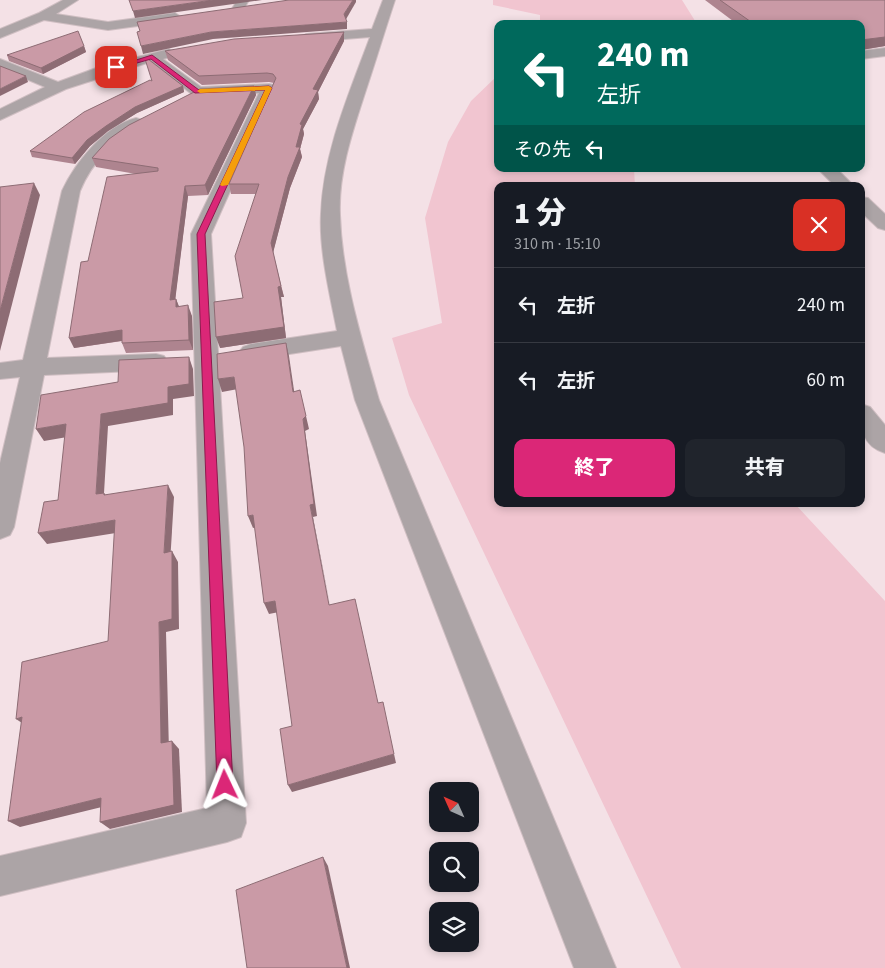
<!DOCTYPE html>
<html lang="ja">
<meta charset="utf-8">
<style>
:root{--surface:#171b24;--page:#20242c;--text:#f1f3f6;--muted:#9ea1a6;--line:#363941;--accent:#db2777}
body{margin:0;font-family:"Source Sans 3","Noto Sans JP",sans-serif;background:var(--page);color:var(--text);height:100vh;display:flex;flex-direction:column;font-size:19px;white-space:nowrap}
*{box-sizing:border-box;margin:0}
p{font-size:16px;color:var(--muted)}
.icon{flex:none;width:28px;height:28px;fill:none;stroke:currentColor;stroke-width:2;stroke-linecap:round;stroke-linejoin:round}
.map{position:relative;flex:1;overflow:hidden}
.panel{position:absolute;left:494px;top:182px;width:371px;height:325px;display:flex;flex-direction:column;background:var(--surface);border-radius:10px;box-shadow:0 2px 8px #0003}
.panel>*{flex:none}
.banner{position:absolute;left:494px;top:20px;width:371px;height:152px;border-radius:10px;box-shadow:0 2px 8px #0003;background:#00695c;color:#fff;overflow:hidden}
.needle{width:32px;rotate:315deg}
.tools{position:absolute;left:429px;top:782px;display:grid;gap:10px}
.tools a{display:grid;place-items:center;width:50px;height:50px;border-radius:10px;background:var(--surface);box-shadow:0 2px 8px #0003;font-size:25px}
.pin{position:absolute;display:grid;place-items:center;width:42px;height:42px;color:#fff;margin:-21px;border-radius:10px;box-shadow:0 2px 8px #0006}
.me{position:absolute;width:55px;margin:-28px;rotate:358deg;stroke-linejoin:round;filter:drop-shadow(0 0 4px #0008)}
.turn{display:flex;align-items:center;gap:18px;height:105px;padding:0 20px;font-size:22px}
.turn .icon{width:65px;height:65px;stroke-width:2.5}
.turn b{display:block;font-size:35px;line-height:42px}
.then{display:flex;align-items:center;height:48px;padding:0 20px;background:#0003;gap:10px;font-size:19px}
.round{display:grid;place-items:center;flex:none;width:52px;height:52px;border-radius:10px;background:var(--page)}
.head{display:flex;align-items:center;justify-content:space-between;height:85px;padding:0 20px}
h1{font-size:30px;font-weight:800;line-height:38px}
.action{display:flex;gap:10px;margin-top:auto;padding:10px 20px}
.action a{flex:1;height:58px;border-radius:10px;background:var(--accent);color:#fff;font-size:20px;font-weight:800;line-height:58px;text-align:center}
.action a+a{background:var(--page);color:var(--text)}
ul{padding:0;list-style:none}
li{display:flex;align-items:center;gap:15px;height:75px;padding:0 20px;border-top:1px solid var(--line)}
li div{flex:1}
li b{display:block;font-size:19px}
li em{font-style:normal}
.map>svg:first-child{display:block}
.green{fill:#f1c5d0}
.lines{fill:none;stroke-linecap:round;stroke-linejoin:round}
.minor-casing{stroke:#cfbec2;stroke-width:2}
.minor{fill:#aca4a6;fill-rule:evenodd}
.wall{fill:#ae848f}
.shaded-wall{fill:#8d6c74}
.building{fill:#ca9aa6;stroke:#8d6c74}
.route{fill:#db2777;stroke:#8e194d}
.slow{fill:#f59e0b}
</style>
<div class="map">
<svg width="885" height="968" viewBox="0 0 885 968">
<rect width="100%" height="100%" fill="#f4e1e6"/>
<g class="green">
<polygon points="493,0 682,0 697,24 540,24 540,15 493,5"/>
<polygon points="497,76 498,169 634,169 635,186 498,186 498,504 795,504 885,601 885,968 681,968 409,395 392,338 442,323 425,218 448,142 471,101"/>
</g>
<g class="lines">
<g class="minor-casing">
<g id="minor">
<polygon points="63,0 78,0 56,14 108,22 175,13 181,17 175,21 108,30 44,20 0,38 0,29 39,13"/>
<polygon points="237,0 249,0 242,12 238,13 232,9"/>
<path d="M383 0H395C385 30 376 60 366 90 353 130 338 173 340 215 342 278 362 340 379 400L616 968H574L355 400 341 346 251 360 243 357 239 352 243 347 251 344 337 331C330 295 319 251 321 214 323 153 349 94 370 37L306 42 299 38 306 34 372 29Z"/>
<polygon points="885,48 885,56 861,59 861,51"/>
<polygon points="169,49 176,53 174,56 163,59 201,87 269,84 274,85 276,88 211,234 246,823 241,837 227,842 0,896 0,856 207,808 191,234 259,93 193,95 150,62 66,89 0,120 0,109 45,87 0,68 0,59 58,82 99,67"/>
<path d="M136 118 142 120 144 123 142 126C112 145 94 158 80 191L47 358 156 354 164 356 168 362 164 368 156 370 44 375 14 527 10 535 0 539V463L20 377 0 379V363L23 360 62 191C75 163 104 126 136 118Z"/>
<polygon points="818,169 837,169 854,186 835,186"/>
<polygon points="861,197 868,198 885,214 885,230 878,228 861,212"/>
<path d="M861 404 870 407 885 425V453C860 445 861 426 861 404Z"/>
</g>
</g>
<use href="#minor" class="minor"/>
</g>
<g class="wall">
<polygon points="705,0 885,0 885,46 861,50 861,24 737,24"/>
<polygon points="344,32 344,41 318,92 319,99 303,129 304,134 300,149 302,157 290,188 273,252 284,297 281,297 286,338 220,348 243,298 256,194 231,194 229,184 274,83 269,82 202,85 168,60 165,51"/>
<polygon points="84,46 86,52 43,74 9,61 7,55"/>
<polygon points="183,86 184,92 137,113 108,131 90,146 75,164 32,157 30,151"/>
<polygon points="254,86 256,95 208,195 188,196 175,299 176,299 179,307 192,316 193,350 126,353 122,343 122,341 74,348 88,261 136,174 96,167 92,158"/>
</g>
<g class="shaded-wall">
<polygon points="213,0 262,0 135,18 133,11"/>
<polygon points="353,0 356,0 356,2 345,21 344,14"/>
<polygon points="347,22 347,29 213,39 143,54 141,46 211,32"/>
<polygon points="344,32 344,41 318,92 319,99 303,129 304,134 300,149 302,157 290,188 273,253 271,243 296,147 300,124 313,89"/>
<polygon points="885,37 885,46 861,50 861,40"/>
<polygon points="84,46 86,52 43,74 41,68"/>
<polygon points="26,76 28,82 0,96 0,89"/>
<polygon points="183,86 184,92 137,113 108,131 90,146 75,164 72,158 87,140 106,126 135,107"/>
<polygon points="254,86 256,95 208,195 205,185"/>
<polygon points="34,183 40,195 0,351 0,311"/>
<polygon points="185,186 188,196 174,310 170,300"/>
<polygon points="281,286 284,297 281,297 286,338 220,348 216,337 278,287"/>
<polygon points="176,299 180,309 176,307"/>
<polygon points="188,305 192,316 193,350 189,340"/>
<polygon points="122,330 127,340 74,348 69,338"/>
<polygon points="286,343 289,356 296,404 293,392"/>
<polygon points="189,357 193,369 194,396 173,399 173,415 108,426 104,493 111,504 96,494 101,414 168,387"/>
<polygon points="234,377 238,389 222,392 218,379"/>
<polygon points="306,416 309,429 305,431 317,516 313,517 332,616 310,505 303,419"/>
<polygon points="66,424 73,436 44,441 36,429"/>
<polygon points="168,485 174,497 170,564 164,553"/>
<polygon points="253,515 257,527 253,528 248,516"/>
<polygon points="115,520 122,532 47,544 38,533"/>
<polygon points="172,551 178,562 179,629 166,632 169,752 161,743 159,622"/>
<polygon points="275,601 279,612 269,614 264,603"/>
<polygon points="22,717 28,727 16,719"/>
<polygon points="172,741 179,749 182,812 110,829 100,822"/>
<polygon points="394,754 396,763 292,792 288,785"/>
<polygon points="101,798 110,805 20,827 8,821"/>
<polygon points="323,857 328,866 350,968 347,968"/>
</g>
<g class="building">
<polygon points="129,0 213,0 133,11"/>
<polygon points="289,0 353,0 344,14 347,22 211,32 141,46 137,32 140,31 137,22"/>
<polygon points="720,0 885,0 885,37 861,40 861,24 754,24"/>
<polygon points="78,31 84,46 41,68 7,55"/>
<polygon points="344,32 313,89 318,90 300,124 302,125 296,147 300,147 288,177 271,243 281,286 278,287 284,327 216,337 214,302 243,298 235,256 259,184 229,184 276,78 273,74 267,73 199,76 165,51 234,39"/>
<polygon points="145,59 148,59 183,86 135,107 106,126 87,140 72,158 30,151 84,112 150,80 152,81"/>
<polygon points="0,66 26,76 0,89"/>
<polygon points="254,86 205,185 185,186 170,300 176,299 176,307 188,305 189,340 122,343 122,330 69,338 81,262 88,261 107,177 158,171 158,168 92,158 109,139 129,125 200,89"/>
<polygon points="34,183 0,311 0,187"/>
<polygon points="286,343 293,392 300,390 306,416 303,419 314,504 310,505 329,605 355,599 378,703 383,702 394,754 288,785 280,729 292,726 275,601 264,603 253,515 248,516 244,447 234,377 218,379 217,354"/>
<polygon points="189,357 189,384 168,387 168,403 101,414 96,494 104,493 104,495 168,485 164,553 172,551 172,619 159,622 161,743 172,741 174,805 100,822 101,798 8,821 22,717 16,719 22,662 108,641 115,520 38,533 44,502 58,500 66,424 36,429 41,395 118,382 119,360"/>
<polygon points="323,857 347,968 247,968 236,890"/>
</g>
<polygon class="route" points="152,55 199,90 269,86 272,88 205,234 233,785 230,790 225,792 220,790 217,785 197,234 265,90 195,93 151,59 116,69 114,67"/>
<polygon class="slow" points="269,86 272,88 228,185 222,186 220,185 265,90 200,93 197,91 200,89"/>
</svg>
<div class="tools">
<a><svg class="needle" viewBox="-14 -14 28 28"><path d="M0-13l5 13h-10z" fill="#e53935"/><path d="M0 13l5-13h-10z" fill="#9ea1a6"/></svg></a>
<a><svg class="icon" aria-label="search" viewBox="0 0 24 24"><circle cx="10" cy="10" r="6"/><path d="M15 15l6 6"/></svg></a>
<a><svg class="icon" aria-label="layers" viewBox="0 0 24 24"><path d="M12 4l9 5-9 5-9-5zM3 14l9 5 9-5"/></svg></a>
</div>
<div class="pin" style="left:116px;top:67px;background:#d93025"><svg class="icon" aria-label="arrive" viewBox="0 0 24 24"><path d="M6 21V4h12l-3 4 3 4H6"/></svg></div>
<svg class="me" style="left:225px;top:785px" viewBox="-20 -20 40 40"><path d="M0-17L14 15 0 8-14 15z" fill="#db2777" stroke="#fff" stroke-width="4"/></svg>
<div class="banner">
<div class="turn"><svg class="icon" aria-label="left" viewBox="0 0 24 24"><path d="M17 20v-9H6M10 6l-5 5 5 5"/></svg><div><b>240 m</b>左折</div></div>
<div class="then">その先<svg class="icon" aria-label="left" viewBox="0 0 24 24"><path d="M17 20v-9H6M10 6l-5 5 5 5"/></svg></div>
</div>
<section class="panel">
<div class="head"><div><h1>1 分</h1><p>310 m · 15:10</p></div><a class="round" style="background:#d93025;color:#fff"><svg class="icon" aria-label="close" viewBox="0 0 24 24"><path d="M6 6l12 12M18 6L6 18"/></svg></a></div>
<ul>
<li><svg class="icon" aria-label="left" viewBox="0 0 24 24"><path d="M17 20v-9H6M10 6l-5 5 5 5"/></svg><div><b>左折</b></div><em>240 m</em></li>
<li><svg class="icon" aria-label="left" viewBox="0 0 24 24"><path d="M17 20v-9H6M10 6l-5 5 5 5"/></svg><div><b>左折</b></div><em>60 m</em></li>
</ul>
<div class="action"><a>終了</a><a>共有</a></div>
</section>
</div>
